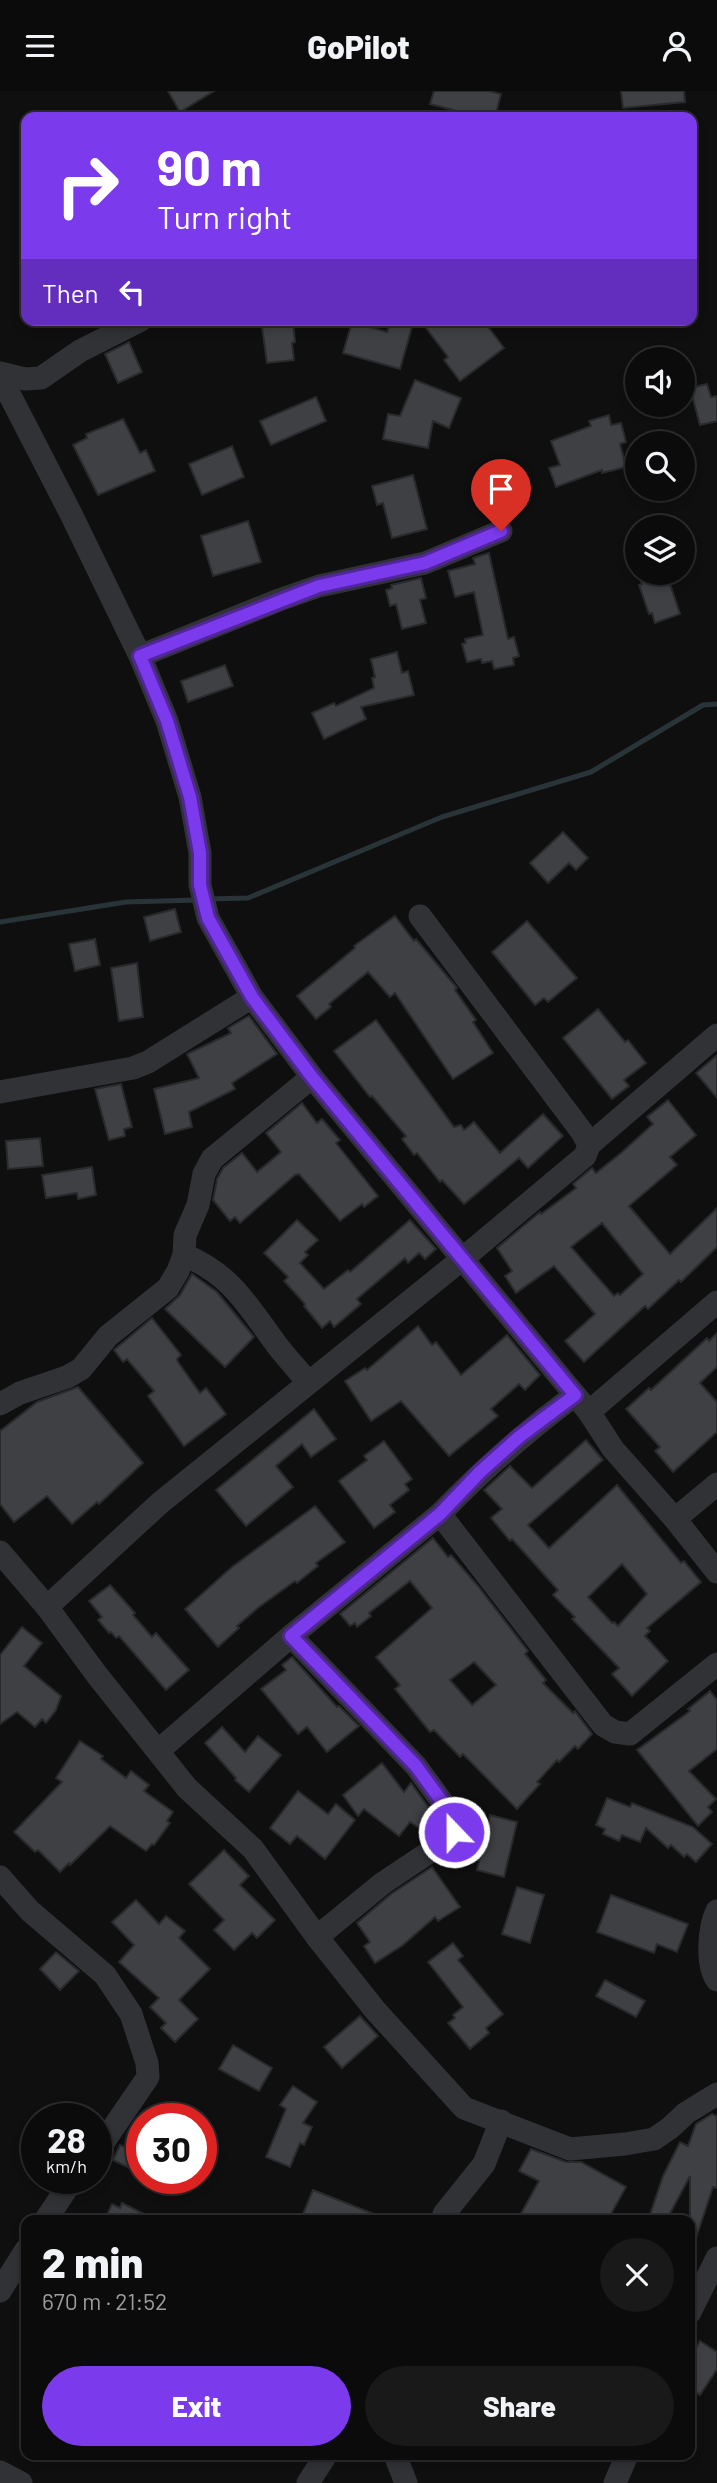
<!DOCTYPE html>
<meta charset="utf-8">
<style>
:root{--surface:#0b0b0c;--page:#19191a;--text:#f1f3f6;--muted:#9a9b9d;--line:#2b2b2d;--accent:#7c3aed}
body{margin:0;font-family:Barlow,sans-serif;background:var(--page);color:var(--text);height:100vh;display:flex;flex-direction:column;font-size:26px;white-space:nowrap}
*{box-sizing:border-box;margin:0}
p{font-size:23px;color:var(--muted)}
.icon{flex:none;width:38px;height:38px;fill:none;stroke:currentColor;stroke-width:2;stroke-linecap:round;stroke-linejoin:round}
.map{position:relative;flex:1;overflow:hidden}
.side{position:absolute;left:21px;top:2124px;width:674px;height:245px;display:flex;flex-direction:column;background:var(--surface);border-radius:14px;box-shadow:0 4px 10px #0003,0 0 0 2px var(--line)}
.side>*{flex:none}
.top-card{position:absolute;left:21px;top:21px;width:676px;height:214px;border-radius:14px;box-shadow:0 4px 10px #0003,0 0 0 2px var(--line);background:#7c3aed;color:#fff;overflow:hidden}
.fabs{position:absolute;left:625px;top:256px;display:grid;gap:14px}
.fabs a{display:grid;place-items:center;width:70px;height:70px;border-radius:50%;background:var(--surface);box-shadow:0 4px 10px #0003,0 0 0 2px var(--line);font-size:35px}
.speed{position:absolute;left:21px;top:2012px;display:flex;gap:14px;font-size:35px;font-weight:700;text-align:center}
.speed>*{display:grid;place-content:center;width:91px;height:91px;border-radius:50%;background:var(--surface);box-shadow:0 4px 10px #0003,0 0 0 2px var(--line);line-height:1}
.speed small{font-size:18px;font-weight:400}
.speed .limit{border:10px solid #d22;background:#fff;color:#111}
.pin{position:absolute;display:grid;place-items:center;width:60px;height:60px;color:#fff;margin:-72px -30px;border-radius:50% 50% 50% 0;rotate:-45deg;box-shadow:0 0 7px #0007}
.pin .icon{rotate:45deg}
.me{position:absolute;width:77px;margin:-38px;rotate:338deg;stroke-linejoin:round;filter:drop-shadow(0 0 5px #0008)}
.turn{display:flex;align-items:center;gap:24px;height:147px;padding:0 21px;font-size:32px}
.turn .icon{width:91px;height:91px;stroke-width:2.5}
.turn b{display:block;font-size:49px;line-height:60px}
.then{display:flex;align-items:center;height:66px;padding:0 21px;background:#0003;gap:14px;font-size:26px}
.round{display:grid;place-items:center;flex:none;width:74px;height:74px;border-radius:37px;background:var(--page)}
.head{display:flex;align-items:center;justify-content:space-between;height:119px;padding:0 21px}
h1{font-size:42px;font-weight:800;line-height:52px}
.cta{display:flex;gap:14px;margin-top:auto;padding:14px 21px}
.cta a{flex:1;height:80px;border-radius:42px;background:var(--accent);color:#fff;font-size:28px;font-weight:800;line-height:80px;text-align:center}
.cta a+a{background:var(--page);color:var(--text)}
header{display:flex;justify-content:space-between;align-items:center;height:91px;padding:0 21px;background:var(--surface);font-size:32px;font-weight:800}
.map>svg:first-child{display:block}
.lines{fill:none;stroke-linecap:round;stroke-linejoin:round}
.stream{stroke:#293439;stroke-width:5}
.building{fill:#3e4043;stroke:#292a2c;stroke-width:2;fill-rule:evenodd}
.street{stroke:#303235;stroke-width:23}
.route-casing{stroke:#51269a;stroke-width:18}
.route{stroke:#7c3aed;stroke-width:12}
</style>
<header><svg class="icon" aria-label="menu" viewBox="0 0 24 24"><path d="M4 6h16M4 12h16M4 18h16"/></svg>GoPilot<svg class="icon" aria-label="person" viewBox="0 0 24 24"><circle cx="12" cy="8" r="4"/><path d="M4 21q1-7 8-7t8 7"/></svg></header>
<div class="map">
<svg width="717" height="2392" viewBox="0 0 717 2392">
<rect width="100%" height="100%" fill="#0f0f10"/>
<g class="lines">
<g class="stream">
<polyline points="208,808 248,807 442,726 591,681 703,614 717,613"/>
<polyline points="0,831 126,811 198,809"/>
</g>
</g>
<g class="building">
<polygon points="168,0 214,0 180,21"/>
<polygon points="434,0 489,0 501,3 495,26 480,26 430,13"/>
<polygon points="621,0 684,0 685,11 623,17"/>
<polygon points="261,229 285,229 286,233 293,232 295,251 292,252 294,269 267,272"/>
<polygon points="391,229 414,229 400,278 343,262 352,231 387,241"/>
<polygon points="420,229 483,229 504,257 460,290 444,269 448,266"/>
<polygon points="129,251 142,281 118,292 105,263"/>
<polygon points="415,289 461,307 449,337 433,330 428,357 383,348 388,323 400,325"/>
<polygon points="707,293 711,306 717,305 717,330 700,334 690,297"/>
<polygon points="316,306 326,330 271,354 260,330"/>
<polygon points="609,324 611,334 621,332 626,351 620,353 626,376 602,382 602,379 556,396 549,377 560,374 551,350 591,335 589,330"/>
<polygon points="123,328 140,362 146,359 155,380 98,404 73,354 87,347 86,343"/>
<polygon points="232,355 244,386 202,404 189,373"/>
<polygon points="413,384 427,438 392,447 383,412 377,414 372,395"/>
<polygon points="248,430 261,471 213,485 201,445"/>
<polygon points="489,462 508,548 514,546 519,565 513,567 514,574 494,578 492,570 482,572 481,568 467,571 462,553 466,552 465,548 483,544 474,501 455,506 448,480 475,473 473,467"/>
<polygon points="638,481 666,481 680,523 655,532 652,522 649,523 639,494 642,493"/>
<polygon points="421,487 426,507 420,509 426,532 402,538 396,513 390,515 386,499 392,497 391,494"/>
<polygon points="397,561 402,582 408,580 414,604 361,616 366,628 324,648 312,622 334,612 336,615 374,597 372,587 375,586 371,568"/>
<polygon points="225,574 233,595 188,611 181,590"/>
<polygon points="563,741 588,767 576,779 569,772 548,792 530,772"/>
<polygon points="175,818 181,841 150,850 144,826"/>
<polygon points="395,825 414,850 416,848 457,897 455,899 476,929 473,931 493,962 453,988 395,902 390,906 368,881 329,913 331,916 316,928 297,905 355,857 354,855"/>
<polygon points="527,830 577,887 548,911 544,907 535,914 492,861"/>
<polygon points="95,848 100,874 75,880 69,853"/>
<polygon points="137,872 143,926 119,930 111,877"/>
<polygon points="598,918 625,951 628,949 646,972 624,989 629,995 612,1008 563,947"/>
<polygon points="249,925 277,963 232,992 235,998 189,1021 192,1036 165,1043 154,998 199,987 187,963 231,942 228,937"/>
<polygon points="376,929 454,1036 461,1034 464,1039 474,1031 500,1062 543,1023 563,1045 528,1077 519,1067 464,1113 442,1089 440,1091 417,1062 414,1064 402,1048 406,1045 372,1005 370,1006 334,960"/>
<polygon points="717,964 717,1007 696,982"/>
<polygon points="121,993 132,1036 124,1038 125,1045 109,1049 95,998"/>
<path d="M668 1009 696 1044 670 1066 677 1074 629 1115 670 1163 717 1117V1156L681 1191 679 1189 648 1218 645 1215 584 1271 565 1250 595 1223 554 1175 516 1202 505 1185 512 1180 497 1157 540 1121 541 1123 576 1097 573 1093 592 1077 596 1082 621 1062 653 1033 647 1026ZM602 1132 643 1183 620 1204 618 1202 614 1205 571 1156Z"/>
<polygon points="302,1012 317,1032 322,1028 340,1049 336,1052 378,1105 364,1116 362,1113 340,1130 299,1083 295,1084 240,1132 235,1126 230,1130 213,1109 217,1088 223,1077 242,1062 257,1081 281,1061 266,1042"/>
<polygon points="40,1047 43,1075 8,1078 6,1050"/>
<polygon points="92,1076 96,1104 78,1108 77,1102 46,1107 42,1084"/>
<polygon points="297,1129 318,1149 305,1161 308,1164 300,1172 324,1198 348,1179 350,1181 410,1129 436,1158 425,1168 419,1162 408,1172 405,1167 357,1208 361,1213 334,1236 330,1230 322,1237 304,1215 305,1213 284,1190 288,1186 264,1162"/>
<polygon points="192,1183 217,1201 254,1246 225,1276 165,1218 180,1204"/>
<polygon points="152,1227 181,1264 177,1268 178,1271 200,1302 206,1297 226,1323 184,1355 148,1305 154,1300 127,1268 123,1271 114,1259"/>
<polygon points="418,1235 432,1254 436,1251 461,1284 507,1244 540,1284 525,1299 519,1293 491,1318 498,1325 449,1365 401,1310 371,1330 345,1290 365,1277 367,1279"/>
<polygon points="717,1242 717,1276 700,1292 717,1311 717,1341 673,1381 655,1360 660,1356 626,1318 649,1297 651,1299 707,1247 709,1250"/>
<polygon points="78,1296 143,1372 99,1413 97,1411 72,1433 47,1405 14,1431 0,1413 0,1340 37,1311"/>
<polygon points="314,1318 336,1348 311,1366 302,1353 276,1375 293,1396 246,1435 216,1399"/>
<path d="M586 1349 603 1369 528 1434 549 1457 617 1394 681 1472 684 1470 701 1491 647 1537 650 1540 645 1545 668 1570 632 1605 612 1583 619 1577 572 1528 575 1526 553 1504 558 1499 512 1448 510 1450 491 1427 502 1418 484 1399 510 1375 532 1397ZM622 1473 647 1503 618 1535 614 1531 612 1532 588 1506Z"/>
<polygon points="384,1350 412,1388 405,1393 409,1399 390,1414 395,1421 374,1437 339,1390 367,1369 364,1365"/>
<polygon points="315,1415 345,1451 316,1472 318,1475 297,1492 295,1490 259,1516 237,1535 239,1537 218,1556 185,1518 232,1476"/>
<path d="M433 1447 448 1466 451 1464 478 1495 528 1560 525 1563 546 1589 543 1592 573 1622 575 1620 592 1643 578 1658 575 1655 559 1671 557 1669 537 1691 540 1693 517 1718 463 1663 460 1666 434 1639 430 1641 395 1598 400 1594 376 1566 432 1517 410 1490 369 1522 371 1525 357 1536 355 1532 350 1535 340 1523ZM474 1571 496 1594 472 1614 450 1589Z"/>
<polygon points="110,1494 135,1522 133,1524 152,1546 156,1542 189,1579 166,1599 119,1545 116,1547 111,1541 109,1542 98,1529 102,1526 89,1510"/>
<polygon points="22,1536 42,1552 24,1575 61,1605 56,1619 46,1632 42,1628 35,1636 17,1621 0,1633 0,1564"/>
<polygon points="292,1566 337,1616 339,1615 359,1635 327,1661 307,1636 298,1643 261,1598 286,1579 282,1574"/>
<polygon points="710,1600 717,1609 717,1658 689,1680 716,1708 708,1716 712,1721 698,1735 637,1659 690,1620 688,1618"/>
<polygon points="222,1636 245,1661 258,1645 281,1664 249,1701 235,1689 236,1687 205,1652"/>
<polygon points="80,1650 103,1665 101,1668 126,1687 131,1680 149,1694 144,1700 173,1721 167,1730 170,1732 154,1754 152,1753 146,1760 110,1735 70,1774 69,1772 60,1781 38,1759 35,1761 14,1741 62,1691 56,1687"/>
<polygon points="382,1672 404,1701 411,1692 434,1724 431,1721 419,1737 410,1731 399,1745 364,1718 358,1725 343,1704"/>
<polygon points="298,1700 328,1723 336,1713 355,1729 325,1768 297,1745 290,1753 270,1737"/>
<polygon points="607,1707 630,1716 632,1712 693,1736 712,1753 696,1771 687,1763 684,1766 671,1754 668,1757 646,1737 640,1751 622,1744 619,1750 603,1743 605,1738 596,1734"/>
<polygon points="490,1724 517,1731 504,1786 477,1779"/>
<polygon points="224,1759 249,1785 240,1794 275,1829 257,1847 252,1842 234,1859 214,1839 224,1829 189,1793"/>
<polygon points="432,1776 460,1816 438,1830 435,1826 403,1854 375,1872 364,1855 370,1851 357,1832 391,1803"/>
<polygon points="517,1796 544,1804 530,1852 502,1843"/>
<polygon points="611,1804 688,1833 677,1861 657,1853 654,1862 597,1841"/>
<polygon points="136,1809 159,1833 166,1825 185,1840 179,1847 210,1878 179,1909 198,1928 175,1951 161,1937 166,1932 150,1916 159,1907 119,1871 134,1854 112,1831"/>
<polygon points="453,1852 463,1865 458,1869 503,1923 486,1937 489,1942 470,1958 448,1932 455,1927 453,1924 463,1916 428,1871"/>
<polygon points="56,1861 79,1880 60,1899 40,1878"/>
<polygon points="605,1889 645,1910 636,1926 596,1905"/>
<polygon points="360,1925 378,1945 342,1977 324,1956"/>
<polygon points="233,1954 272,1977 259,2000 219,1978"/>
<polygon points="293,1995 317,2011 303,2032 312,2036 304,2054 300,2052 290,2076 266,2066 286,2018 280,2014"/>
<polygon points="712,2023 717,2025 717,2097 713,2096 692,2159 690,2159 690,2085 666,2130 648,2130 663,2085 680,2051 688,2055 696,2033"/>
<polygon points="142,2028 142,2083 113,2069 120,2054 127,2057"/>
<polygon points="531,2058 566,2071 581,2071 626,2096 607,2130 517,2130 539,2090 519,2080"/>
<polygon points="313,2099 389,2129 389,2130 300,2130"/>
<polygon points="122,2112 158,2130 104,2130 112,2113 120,2117"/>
<polygon points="700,2250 717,2261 717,2278 700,2304 690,2297 690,2255 695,2259"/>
</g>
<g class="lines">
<g class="street">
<polyline points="0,282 25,288 41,287 80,260 141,229"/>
<polyline points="0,285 71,423 140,565 167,630 190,706 200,762 200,794 208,827 252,906 312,986 589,1321 613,1358 675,1428 717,1481"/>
<polyline points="140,565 279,509 319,495 425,472 501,440"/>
<polyline points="0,1001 133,977 148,971 252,906"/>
<polyline points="589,1054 717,944"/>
<path d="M184 1164C231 1183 248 1215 276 1253 286 1266 297 1278 308 1291"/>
<path d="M575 1304C524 1342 484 1377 440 1423L603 1634 615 1641 630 1643 717 1573"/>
<polyline points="0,1313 20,1302 67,1286 81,1278 108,1245 168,1197 178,1180 184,1164 185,1144 198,1114 204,1083 212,1068 312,986"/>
<polyline points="589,1321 717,1211"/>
<polyline points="675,1428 717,1393"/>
<polyline points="0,1461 47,1516 97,1584 187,1697 253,1758 317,1846 375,1919 464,2017 570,2058 625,2053 654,2048 670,2037 686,2022 717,2003"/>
<polyline points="47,1516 160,1412 461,1169 585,1065 589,1054 582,1041 420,825"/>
<polyline points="291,1545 416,1675 453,1726 454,1741 443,1752 383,1792 317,1846"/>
<polyline points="158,1660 291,1545 440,1423"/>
<polyline points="0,1786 30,1820 105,1884 131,1923 147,1972 148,1986 96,2062"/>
<path d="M717 1820C709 1836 706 1874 717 1889"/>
<polyline points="45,2130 73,2088"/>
<polyline points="443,2130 444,2123 484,2073 501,2030"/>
<polyline points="0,2200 26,2159"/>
<polyline points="690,2221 717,2167"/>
<polyline points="395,2364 406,2392"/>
<polyline points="0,2381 21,2392"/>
<polyline points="308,2392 326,2364"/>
<polyline points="615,2392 627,2364"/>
</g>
</g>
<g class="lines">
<g class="route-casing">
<polyline id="route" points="454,1741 453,1726 416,1675 291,1545 440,1423 480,1381 519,1346 575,1304 312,986 252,906 208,827 200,794 200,762 190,706 167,630 140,565 319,495 425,472 501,440"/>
</g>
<use href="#route" class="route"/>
</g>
</svg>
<div class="fabs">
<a><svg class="icon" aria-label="sound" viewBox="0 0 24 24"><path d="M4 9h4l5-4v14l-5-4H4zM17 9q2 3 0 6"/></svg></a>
<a><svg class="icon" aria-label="search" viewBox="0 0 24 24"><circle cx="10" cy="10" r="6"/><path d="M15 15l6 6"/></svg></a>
<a><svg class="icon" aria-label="layers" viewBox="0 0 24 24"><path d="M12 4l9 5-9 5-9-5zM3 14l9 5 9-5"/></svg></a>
</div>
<div class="speed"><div>28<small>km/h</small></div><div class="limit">30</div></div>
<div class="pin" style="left:501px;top:440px;background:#d93025"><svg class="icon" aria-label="arrive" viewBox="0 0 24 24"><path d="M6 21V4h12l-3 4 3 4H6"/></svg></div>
<svg class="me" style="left:454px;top:1741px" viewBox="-20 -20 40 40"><circle r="17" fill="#7c3aed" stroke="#fff" stroke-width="3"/><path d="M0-11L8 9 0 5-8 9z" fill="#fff"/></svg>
<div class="top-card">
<div class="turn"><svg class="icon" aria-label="right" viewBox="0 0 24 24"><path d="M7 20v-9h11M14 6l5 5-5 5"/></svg><div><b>90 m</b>Turn right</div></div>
<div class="then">Then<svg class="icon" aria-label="left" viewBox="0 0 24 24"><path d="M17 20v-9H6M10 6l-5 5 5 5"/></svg></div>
</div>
<section class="side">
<div class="head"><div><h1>2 min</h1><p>670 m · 21:52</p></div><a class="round"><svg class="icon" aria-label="close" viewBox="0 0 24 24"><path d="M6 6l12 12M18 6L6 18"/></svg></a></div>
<div class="cta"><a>Exit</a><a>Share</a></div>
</section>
</div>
